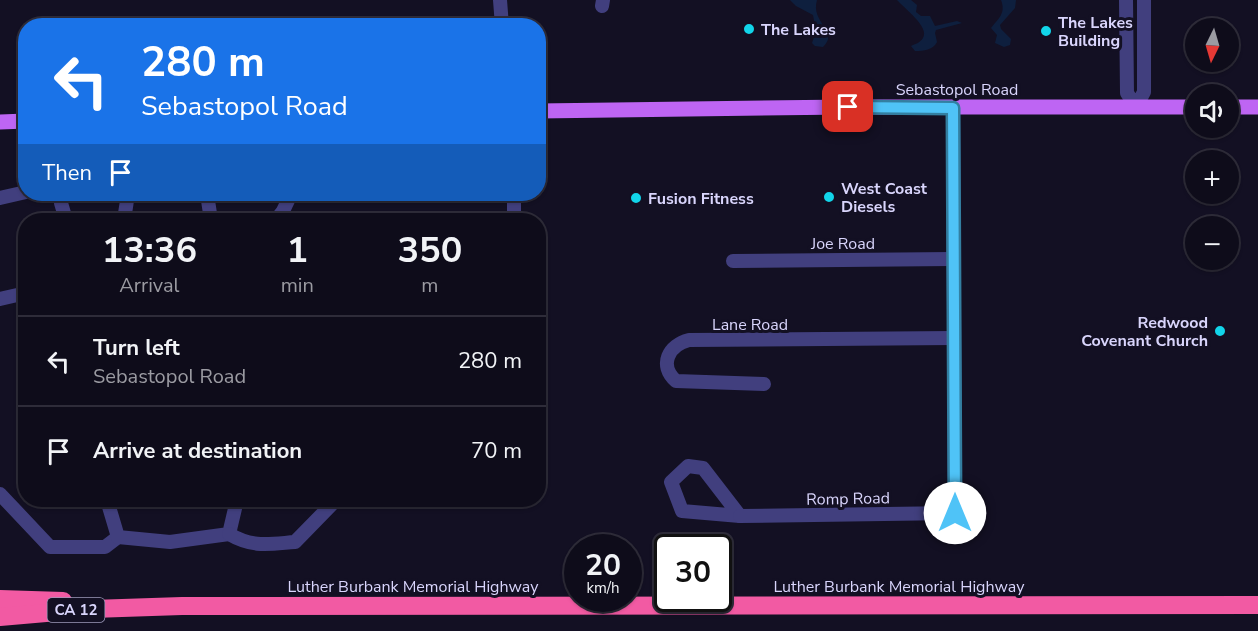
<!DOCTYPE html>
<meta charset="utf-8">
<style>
:root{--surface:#0e0c1a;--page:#1c1a27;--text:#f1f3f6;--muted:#9b9ba2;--line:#2e2c39}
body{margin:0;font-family:"Nunito Sans",sans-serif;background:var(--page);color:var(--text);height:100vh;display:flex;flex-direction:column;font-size:22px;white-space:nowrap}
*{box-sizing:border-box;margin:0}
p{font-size:20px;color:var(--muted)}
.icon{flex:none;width:33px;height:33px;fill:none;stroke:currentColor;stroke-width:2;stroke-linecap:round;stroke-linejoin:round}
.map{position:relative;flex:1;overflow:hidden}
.panel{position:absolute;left:18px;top:213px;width:528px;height:294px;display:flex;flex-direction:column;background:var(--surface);border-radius:24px;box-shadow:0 2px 4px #0004,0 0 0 2px var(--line)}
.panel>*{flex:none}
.guide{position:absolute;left:18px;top:18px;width:528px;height:183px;border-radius:24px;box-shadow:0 2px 4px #0004,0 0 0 2px var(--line);background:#1a73e8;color:#fff;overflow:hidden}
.needle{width:39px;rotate:185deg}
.controls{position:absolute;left:1185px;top:18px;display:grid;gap:12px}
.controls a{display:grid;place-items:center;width:54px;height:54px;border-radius:50%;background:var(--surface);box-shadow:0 2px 4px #0004,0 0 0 2px var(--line);font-size:30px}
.speed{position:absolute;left:564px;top:534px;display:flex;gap:12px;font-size:30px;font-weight:700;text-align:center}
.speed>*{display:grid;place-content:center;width:78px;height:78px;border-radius:50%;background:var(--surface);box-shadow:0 2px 4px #0004,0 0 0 2px var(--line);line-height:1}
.speed small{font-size:15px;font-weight:400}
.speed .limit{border:3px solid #111;border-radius:9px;background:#fff;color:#111}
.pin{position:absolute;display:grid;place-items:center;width:51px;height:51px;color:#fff;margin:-26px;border-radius:12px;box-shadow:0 3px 9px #0006}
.me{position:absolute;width:66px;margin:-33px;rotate:0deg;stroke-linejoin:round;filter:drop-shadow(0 0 4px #0008)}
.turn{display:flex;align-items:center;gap:21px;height:126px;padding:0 24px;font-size:27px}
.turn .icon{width:78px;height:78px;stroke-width:2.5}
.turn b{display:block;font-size:42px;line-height:51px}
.then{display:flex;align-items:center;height:57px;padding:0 24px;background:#0003;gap:12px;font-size:22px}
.eta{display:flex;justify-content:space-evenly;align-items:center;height:102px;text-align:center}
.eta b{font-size:36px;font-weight:700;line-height:42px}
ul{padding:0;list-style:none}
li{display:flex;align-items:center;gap:18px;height:90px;padding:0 24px;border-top:2px solid var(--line)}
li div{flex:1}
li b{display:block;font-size:22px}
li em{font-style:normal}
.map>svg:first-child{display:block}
.water{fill:#0e1f3e}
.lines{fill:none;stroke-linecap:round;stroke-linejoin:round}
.minor{stroke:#413f7e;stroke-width:14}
.major{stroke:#be65f3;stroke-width:15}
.highway{stroke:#f25aa3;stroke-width:18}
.route-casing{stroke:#337fa1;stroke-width:15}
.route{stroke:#4fc3f7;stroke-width:10}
.poi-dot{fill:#12d5ea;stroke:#131023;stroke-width:2}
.labels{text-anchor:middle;stroke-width:6;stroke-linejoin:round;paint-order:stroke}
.shield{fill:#131023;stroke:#9e9abb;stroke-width:1.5}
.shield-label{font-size:15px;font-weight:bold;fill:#d9d5fc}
.poi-label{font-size:16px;font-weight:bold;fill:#d9d5fc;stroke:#131023;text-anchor:start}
.street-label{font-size:16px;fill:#d9d5fc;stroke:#131023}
</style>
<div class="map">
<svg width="1258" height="631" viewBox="0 0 1258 631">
<rect width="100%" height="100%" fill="#131023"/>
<g class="water">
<path d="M790 0H817C810 23 840 31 823 47L815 46 812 43 816 31 813 15 796 6Z"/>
<path d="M897 0H911L917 5 916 12 921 16H930L935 26 957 21 962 23 936 30 935 33 937 42C933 50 924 51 915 51L911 46C915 44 920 43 923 38 930 27 904 8 897 0Z"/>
<path d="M1001 0H1016L1015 8 1000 25 1001 29 1011 39 1010 45 1004 47 995 43 997 35 991 28C999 18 1006 13 1001 0Z"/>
</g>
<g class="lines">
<g class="minor">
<polyline points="500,0 502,26"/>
<polyline points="1126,0 1127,93 1136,107 1144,92 1144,0"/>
<polyline points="602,6 603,0"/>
<polyline points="61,194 61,203 66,220"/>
<polyline points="207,194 211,220"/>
<polyline points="514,194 514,220"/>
<polyline points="0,198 26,192"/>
<polyline points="124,220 128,194"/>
<polyline points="276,220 283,211 291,194"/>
<polyline points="733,261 952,259"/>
<polyline points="0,299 26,293"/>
<path d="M764 384 676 381C658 365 669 345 689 340L954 338"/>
<polygon points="688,466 703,468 740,516 682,511 671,482"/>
<polyline points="0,494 50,547 105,547 118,537"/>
<polyline points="107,500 118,537 170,542 229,534 237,500"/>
<polyline points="740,516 955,513 953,108"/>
<path d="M229 534C253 548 269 544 295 542L336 500"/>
</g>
<g class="major">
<polyline points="1228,107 1258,107"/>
<polyline points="538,111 848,107 1196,107"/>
<polyline points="0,122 26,121"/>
</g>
<g class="highway">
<polyline points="0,599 63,601"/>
<polyline points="0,617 92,609 182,606 1258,605"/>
</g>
</g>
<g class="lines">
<g class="route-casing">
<polyline id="route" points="848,107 953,108 955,513"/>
</g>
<use href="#route" class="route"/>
</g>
<g class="poi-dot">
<circle cx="749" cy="29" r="6"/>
<circle cx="1046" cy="31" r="6"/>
<circle cx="829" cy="197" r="6"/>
<circle cx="636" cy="198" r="6"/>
<circle cx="1220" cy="331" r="6"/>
</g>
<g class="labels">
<rect class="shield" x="47.5" y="598" width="57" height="24" rx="4.5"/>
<g class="shield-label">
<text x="76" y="615">CA 12</text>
</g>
<g class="poi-label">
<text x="1058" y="28">The Lakes<tspan x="1058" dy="18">Building</tspan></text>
<text x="761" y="35">The Lakes</text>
<text x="841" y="194">West Coast<tspan x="841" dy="18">Diesels</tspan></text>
<text x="648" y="204">Fusion Fitness</text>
<text x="1208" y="328" text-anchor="end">Redwood<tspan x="1208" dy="18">Covenant Church</tspan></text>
</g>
<g class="street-label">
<text x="957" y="95">Sebastopol Road</text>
<text x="843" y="249">Joe Road</text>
<text x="750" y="330">Lane Road</text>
<text transform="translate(848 498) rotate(-1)" y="6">Romp Road</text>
<text x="413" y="592">Luther Burbank Memorial Highway</text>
<text x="899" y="592">Luther Burbank Memorial Highway</text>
</g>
</g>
</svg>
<div class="controls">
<a><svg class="needle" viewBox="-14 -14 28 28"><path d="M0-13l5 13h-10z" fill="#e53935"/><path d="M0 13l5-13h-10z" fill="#9b9ba2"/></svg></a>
<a><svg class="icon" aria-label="sound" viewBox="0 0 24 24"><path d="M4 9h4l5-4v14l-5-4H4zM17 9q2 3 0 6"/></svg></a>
<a>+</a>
<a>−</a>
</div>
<div class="speed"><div>20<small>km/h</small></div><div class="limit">30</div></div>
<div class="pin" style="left:848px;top:107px;background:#d93025"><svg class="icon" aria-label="arrive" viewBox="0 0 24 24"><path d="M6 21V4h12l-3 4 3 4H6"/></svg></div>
<svg class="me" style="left:955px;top:513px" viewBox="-20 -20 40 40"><circle r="19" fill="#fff"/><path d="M0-13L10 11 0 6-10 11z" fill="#4fc3f7"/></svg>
<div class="guide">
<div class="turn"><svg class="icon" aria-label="left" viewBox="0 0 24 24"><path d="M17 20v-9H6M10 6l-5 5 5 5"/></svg><div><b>280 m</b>Sebastopol Road</div></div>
<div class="then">Then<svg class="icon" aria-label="arrive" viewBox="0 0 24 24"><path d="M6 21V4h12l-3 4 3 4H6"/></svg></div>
</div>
<section class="panel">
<div class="eta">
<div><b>13:36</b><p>Arrival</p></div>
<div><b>1</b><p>min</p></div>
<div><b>350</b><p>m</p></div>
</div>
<ul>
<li><svg class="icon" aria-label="left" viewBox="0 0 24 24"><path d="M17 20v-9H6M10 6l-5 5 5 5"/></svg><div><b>Turn left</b><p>Sebastopol Road</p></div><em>280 m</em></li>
<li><svg class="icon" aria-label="arrive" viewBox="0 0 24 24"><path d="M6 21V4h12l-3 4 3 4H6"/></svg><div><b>Arrive at destination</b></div><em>70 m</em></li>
</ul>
</section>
</div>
